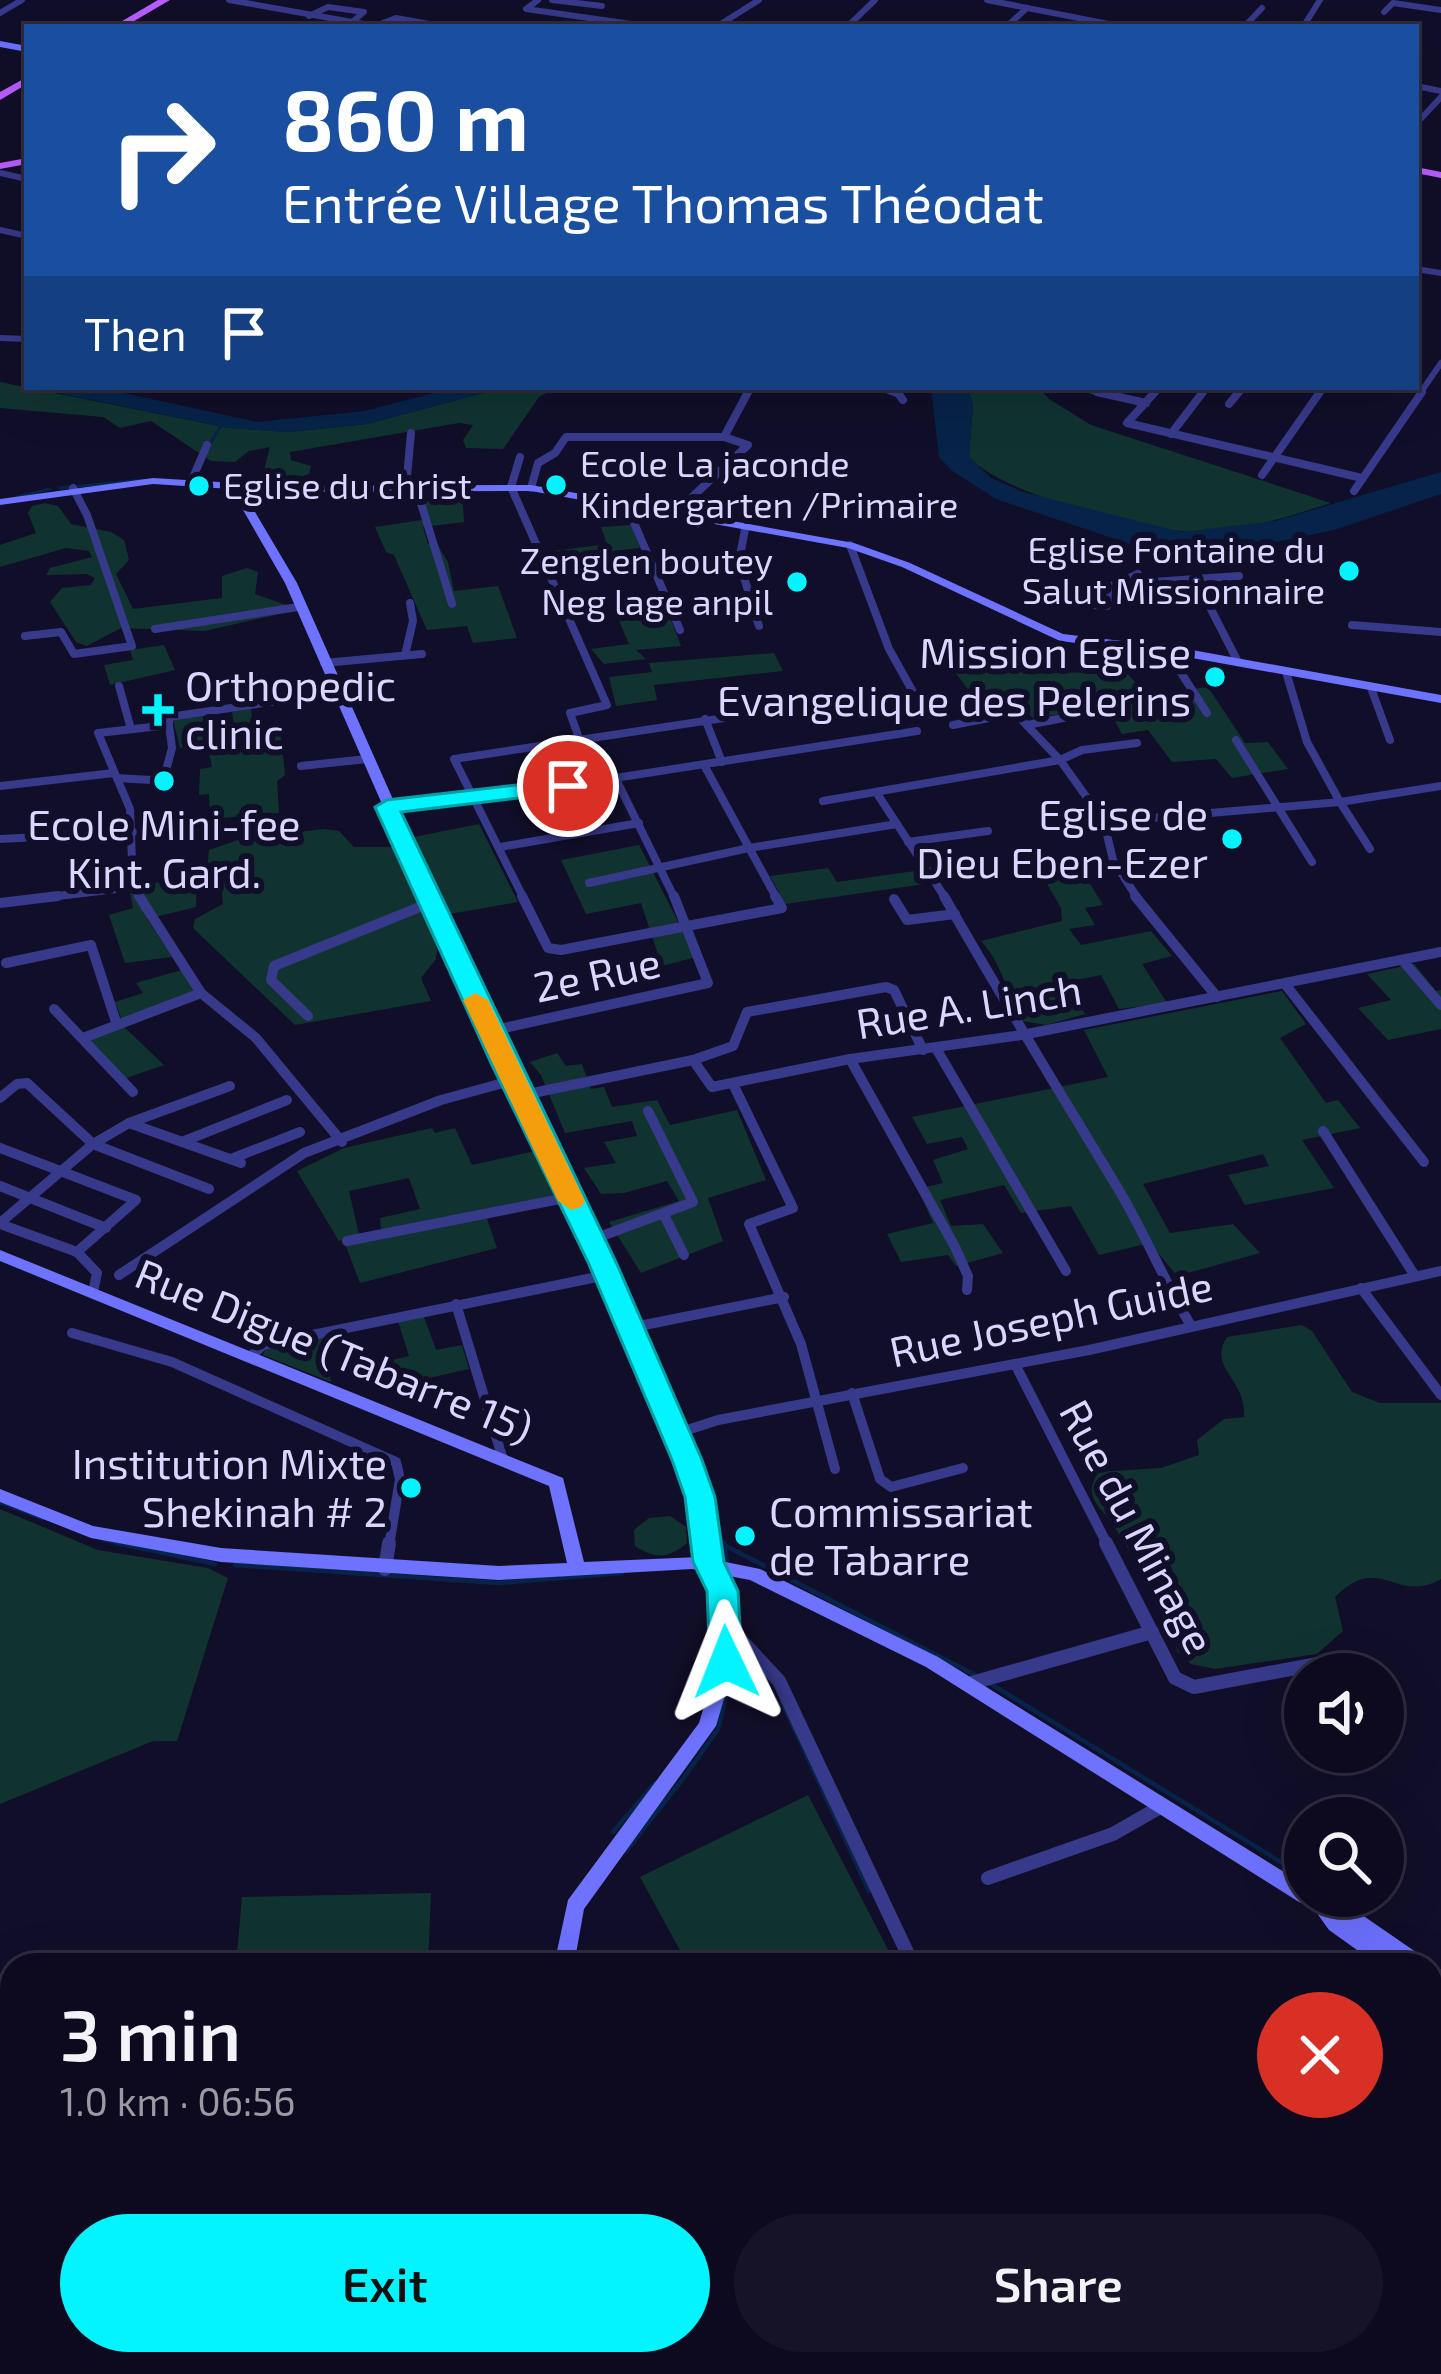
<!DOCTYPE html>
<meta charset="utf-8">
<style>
:root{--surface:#0d0a1f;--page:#161328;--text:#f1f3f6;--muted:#9a9aa4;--line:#2d2b3d;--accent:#02f5ff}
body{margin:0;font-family:"Exo 2",sans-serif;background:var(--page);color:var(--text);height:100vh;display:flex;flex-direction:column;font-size:45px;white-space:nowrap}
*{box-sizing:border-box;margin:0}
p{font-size:39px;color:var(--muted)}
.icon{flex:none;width:66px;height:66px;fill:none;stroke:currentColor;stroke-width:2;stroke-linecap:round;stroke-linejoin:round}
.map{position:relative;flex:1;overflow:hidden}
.details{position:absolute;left:0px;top:1953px;width:1443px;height:423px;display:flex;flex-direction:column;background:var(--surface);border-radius:36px 36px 0 0;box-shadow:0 12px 48px #0002,0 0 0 3px var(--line)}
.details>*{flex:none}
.hud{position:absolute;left:24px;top:24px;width:1395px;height:366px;border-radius:0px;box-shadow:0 12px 48px #0002,0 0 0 3px var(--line);background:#1a4fa0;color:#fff;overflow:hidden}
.tools{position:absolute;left:1284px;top:1653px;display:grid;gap:24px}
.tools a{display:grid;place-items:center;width:120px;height:120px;border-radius:50%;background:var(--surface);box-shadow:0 12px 48px #0002,0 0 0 3px var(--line);font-size:60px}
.pin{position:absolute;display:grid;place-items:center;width:102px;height:102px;color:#fff;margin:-51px;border:6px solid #fff;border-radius:50%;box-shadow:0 3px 12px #0007}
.me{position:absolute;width:132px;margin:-66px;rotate:358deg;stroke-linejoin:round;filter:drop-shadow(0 0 9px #0008)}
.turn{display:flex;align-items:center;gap:42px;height:252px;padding:0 60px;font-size:54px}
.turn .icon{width:156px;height:156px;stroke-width:2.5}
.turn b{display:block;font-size:84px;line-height:102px}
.then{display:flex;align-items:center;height:114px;padding:0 60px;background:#0003;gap:24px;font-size:45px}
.round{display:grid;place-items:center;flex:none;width:126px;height:126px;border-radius:63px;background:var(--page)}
.head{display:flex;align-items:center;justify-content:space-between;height:204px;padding:0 60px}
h1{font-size:72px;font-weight:600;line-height:90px}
.button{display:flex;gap:24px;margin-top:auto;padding:24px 60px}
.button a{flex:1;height:138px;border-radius:72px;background:var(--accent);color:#111;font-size:48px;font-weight:600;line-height:138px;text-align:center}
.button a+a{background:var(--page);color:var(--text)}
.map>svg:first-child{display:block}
.green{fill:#113330}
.water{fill:#072349}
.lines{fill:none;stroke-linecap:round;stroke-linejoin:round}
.stream-far1{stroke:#072349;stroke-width:3}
.stream{stroke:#072349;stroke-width:4.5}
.street-far3{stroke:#37398a;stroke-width:6}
.street-far2{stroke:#37398a;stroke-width:8}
.street-far1{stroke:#37398a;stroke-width:10}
.street{stroke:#37398a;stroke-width:14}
.secondary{fill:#6d72ff;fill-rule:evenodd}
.primary{fill:#b95dff;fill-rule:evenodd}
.route{fill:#02f5ff;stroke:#019fa6;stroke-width:3}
.slow{fill:#f59e0b}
.poi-dot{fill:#02f5ff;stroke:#110e29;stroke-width:4.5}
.labels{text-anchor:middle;stroke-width:12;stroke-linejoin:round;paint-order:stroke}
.far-poi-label{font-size:36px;fill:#d9d6ff;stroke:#110e29;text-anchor:start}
.poi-label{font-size:42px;fill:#d9d6ff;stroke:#110e29;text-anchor:end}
.street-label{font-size:42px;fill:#d9d6ff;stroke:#110e29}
</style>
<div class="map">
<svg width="1441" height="2374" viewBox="0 0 1441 2374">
<rect width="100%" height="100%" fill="#110e29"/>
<g class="green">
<polygon points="0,382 229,428 289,432 367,424 506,387 558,387 539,397 503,449 466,448 463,440 473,425 459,423 290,452 291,460 311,466 309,474 296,479 262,478 270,447 249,451 235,462 211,461 151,421 120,428 103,417 0,408"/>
<path d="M967 387H1038L1049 399 1091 425 1331 503C1290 516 1248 530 1204 532 1153 534 1003 495 969 457L973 405Z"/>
<polygon points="462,490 464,522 423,527 428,544 437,544 448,562 454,591 498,586 517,638 473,643 467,626 427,630 394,555 386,552 375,527 422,520 420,491"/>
<polygon points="45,503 58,506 71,524 111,532 124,540 129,560 116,574 133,609 222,598 222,576 247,568 258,572 255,594 286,605 283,613 205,631 121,628 87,646 76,642 50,602 62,588 91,585 95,578 87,574 46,575 50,568 92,557 89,551 66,548 0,567 0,545 36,533 28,513 32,506"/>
<polygon points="631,525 640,548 613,551 615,564 595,566 590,559 552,564 546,552 607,544 601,527"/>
<polygon points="667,610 681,646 636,650 646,659 604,664 591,649 629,644 615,611"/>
<polygon points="164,645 175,670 110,685 104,665 133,660 130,650"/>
<polygon points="774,653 783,671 654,685 657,700 616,706 609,677 652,672 649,663"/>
<polygon points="998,661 1025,674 1125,671 1147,695 1208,687 1245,743 1268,742 1288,769 1232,778 1216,759 1172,762 1148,730 1122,734 1108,708 1033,718 999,689 970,692 955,672"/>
<polygon points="251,709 254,730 280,727 285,775 277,781 279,813 210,819 209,794 199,795 200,769 212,767 207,743 180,748 173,720 203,716 210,742 236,739 232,712"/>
<polygon points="479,824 518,902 449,914 409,838"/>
<polygon points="323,829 339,831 354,847 397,847 415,881 437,949 436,959 421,978 431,1001 295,1025 193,928 195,919 223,904 221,885 207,869 209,850 238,840"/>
<polygon points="639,845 696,957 662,966 641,903 586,914 561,860"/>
<polygon points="828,868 837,882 922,870 932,883 785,904 770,876"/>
<path d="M1084 874 1103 905 1085 908 1095 925 1069 929 1081 945 1151 931 1172 956 1142 964 1167 1003 1119 1009 1101 975 1065 982 1085 1014 1046 1025 1023 1021C1007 995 1002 963 981 941L1062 921 1061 908 1047 884 1063 875Z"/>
<polygon points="197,882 196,907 147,919 172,957 125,963 109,915 133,908 130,893 140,883"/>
<polygon points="1414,964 1436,991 1441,990 1441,1029 1388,1040 1358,1008 1391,1000 1367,974"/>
<polygon points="185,969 194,993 122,1020 115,1002 143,993 136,983"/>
<polygon points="1282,991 1306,1024 1280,1038 1326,1103 1338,1100 1360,1128 1302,1140 1334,1188 1245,1205 1228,1175 1269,1166 1263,1154 1143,1184 1170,1233 1233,1224 1260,1253 1177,1276 1150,1243 1099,1255 1071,1206 1021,1213 1004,1185 940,1200 951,1226 983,1224 1003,1253 956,1266 948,1255 901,1262 887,1234 933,1223 918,1189 943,1183 933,1160 968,1149 962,1137 927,1144 912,1117 1108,1077 1084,1030"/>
<polygon points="122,1025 164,1065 126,1078 89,1039"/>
<polygon points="557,1053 566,1066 582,1064 591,1089 604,1087 612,1107 657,1100 670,1125 737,1110 766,1180 708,1198 723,1241 641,1273 609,1222 679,1201 667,1181 624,1193 601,1194 584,1168 616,1163 604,1142 637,1136 632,1121 565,1133 541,1075 530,1062"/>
<polygon points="432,1128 435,1133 455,1128 472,1165 539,1150 560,1194 381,1230 380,1218 420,1209 409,1178 349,1191 359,1235 339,1241 297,1171 344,1148"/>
<polygon points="486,1216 497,1248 360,1283 346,1246"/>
<polygon points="424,1317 436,1350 462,1345 469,1369 388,1387 381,1363 409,1356 398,1321"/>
<path d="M1302 1325 1312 1331 1352 1392 1380 1403H1441V1579C1396 1605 1380 1551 1335 1597L1343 1631 1317 1654 1215 1669 1191 1664 1177 1651 1173 1600C1151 1577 1133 1559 1117 1531 1104 1507 1081 1501 1098 1472L1161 1468 1199 1455 1197 1440 1224 1419 1244 1417C1247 1379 1207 1368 1227 1337Z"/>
<polygon points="325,1337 331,1382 263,1355 265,1350"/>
<polygon points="0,1509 98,1550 208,1568 228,1578 177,1741 153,1741 0,1804"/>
<path d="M670 1516 686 1527 687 1543C668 1559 655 1559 635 1546L634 1530 649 1518Z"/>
<polygon points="808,1795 896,1965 688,1965 640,1877"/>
<polygon points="431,1893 428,1965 236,1965 242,1897"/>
</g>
<g class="water">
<polygon points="28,387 96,387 257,422 365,411 456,387 506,387 367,424 289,432 229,428"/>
<polygon points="931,387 967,387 973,405 969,457 991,478 1023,492 1182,532 1275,521 1441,472 1441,494 1334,530 1252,547 1136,546 996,499 951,470 939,457"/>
</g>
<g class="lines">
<g class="stream-far1">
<polyline points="210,444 221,426"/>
<polyline points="60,488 142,480"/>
<polyline points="17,497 50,489"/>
<polyline points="427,876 496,1026"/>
<polyline points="499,1032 506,1050"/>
<polyline points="685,1440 702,1482"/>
<polyline points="0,1503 43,1519"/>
<polyline points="710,1515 713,1530 727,1546"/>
<polyline points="103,1540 130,1546"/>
<polyline points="694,1546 699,1537"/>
</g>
<g class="stream">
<polyline points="116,1543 215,1564"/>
<polyline points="724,1543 727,1561"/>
<polyline points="728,1547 975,1675"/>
<polyline points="691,1551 696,1543"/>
<polyline points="235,1565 498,1583 622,1573"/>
<polyline points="697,1572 707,1579"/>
<polyline points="713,1593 713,1633"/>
<polyline points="712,1642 715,1674"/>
<polyline points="991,1684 1305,1877"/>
<polyline points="782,1702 869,1891"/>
<polyline points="680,1783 718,1729 732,1673"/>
<polyline points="613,1832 655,1783"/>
<polyline points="626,1851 678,1785"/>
<polyline points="1333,1896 1347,1906"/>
<polyline points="0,2157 12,2155"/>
<polyline points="485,2364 485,2374"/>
</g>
<g class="street-far3">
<polyline points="229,0 375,26 396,18 446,27"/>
<polyline points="538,0 526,9 652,27"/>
<polyline points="552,0 602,6"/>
<polyline points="987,0 1124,27"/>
<polyline points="1384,12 1393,3 1441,10"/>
<polyline points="0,13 22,0"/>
<polyline points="309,16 328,7 364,12 352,22"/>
<polyline points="716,27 759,0"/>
<polyline points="847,27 875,0"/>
<polyline points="1006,27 1027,8"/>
<polyline points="1244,27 1262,8"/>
<polyline points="1303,27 1320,0"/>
<polyline points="1416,86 1441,91"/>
<polyline points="1416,124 1441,97"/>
<polyline points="0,173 27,179"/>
<polyline points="0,230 27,236"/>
<polyline points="1416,269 1441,273"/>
<polyline points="0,338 27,339"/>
<polyline points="878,387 899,395"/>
<polyline points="1085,389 1110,395"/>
<polyline points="746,395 750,387"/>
<polyline points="1152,395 1159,387"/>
<polyline points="1200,395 1206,387"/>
<polyline points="1237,395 1243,387"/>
<polyline points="1318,395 1323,387"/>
<polyline points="1419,395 1441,363"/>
</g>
<g class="street-far2">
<polyline points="897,392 903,400"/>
<polyline points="1097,392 1146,403"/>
<polyline points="1155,392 1127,423 1362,478"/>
<polyline points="1229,404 1239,392"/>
<polyline points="1171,434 1203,392"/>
<polyline points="724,437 748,392"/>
<polyline points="520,457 511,487 607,705 570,713 579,738"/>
<polyline points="1262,475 1320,392"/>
<polyline points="191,482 207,445"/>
<polyline points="406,487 411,433"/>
<polyline points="416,487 452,604"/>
<polyline points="531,488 538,463 555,453 566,437 724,437 748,445 676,512"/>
<polyline points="1354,491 1422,392"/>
<polyline points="626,504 680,630"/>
<polyline points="746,524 739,561 759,626"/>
<polyline points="850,545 889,649 918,701"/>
<polyline points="1196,580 1238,662"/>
<polyline points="1124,584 1239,576"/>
<polyline points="1050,602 1107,606 1110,587 1138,574"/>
<polyline points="1352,625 1441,632"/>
<polyline points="155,629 298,607"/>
<polyline points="25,636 61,632 74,654 132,646 87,515 73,488"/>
<polyline points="1167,651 1207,713"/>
<polyline points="405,655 413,621 410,603"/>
<polyline points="324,663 422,654"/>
<polyline points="119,686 131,729"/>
<polyline points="1371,688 1390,740"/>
<polyline points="705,719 722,762"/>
<polyline points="953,725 1015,713 1060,760 1082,750 1137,743"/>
<polyline points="1027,725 1084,714"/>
<polyline points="1236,740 1312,862"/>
<polyline points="704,765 777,899"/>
<polyline points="301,766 367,759"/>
<polyline points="117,778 151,780 165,774 172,748 169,725"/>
<polyline points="616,779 675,899"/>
<polyline points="0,786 114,773"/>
<polyline points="876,792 946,899"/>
<polyline points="823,801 1060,760 1090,802"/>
<polyline points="387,807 474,800 917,731"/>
<polyline points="0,839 133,832"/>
<polyline points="908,842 988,831"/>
<polyline points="500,847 639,823"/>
<polyline points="1370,849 1340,802 1441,786"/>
<polyline points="589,883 749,848 897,824"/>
<polyline points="33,899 133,887"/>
<polyline points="141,899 133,887 130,809 98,733 169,725 169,717 339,692"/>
<polyline points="524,899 454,759 797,707"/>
<polyline points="1138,899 1113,860 1104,822 1340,802 1307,742 1286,672"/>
</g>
<g class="street-far1">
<polyline points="139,896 201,993 256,1038 342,1142"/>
<polyline points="522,896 548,948 561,950 782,908 775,896"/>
<path d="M944 896C1001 997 1061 1094 1120 1192 1145 1234 1164 1281 1190 1324"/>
<polyline points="1135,896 1217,997"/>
<polyline points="894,899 907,920 955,914"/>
<polyline points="0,903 58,896"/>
<polyline points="1403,961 1441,1005"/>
<polyline points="6,963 91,945 117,1025"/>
<polyline points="1285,984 1424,1162"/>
<polyline points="54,1009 133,1092"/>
<polyline points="308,1016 271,980 274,966 432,902"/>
<polyline points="490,1031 708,983 674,896"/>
<polyline points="83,1038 201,993"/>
<polyline points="937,1050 1066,1271"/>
<polyline points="850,1059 955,1247 968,1276 967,1290"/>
<polyline points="693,1060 733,1046 747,1012 886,987 894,990 923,1050"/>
<polyline points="733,1084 793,1208 749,1224 801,1344 835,1469"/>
<polyline points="523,1095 693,1060 712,1087 850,1059 1022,1035 1441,952"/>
<polyline points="0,1098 17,1084 27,1083 93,1144 209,1189"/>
<polyline points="129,1123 241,1163"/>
<polyline points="1323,1131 1415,1276"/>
<polyline points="182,1142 287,1100"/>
<polyline points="0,1148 136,1200 77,1252"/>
<polyline points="231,1159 300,1132"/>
<polyline points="0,1186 106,1228"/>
<polyline points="664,1215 684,1255"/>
<polyline points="0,1223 93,1144 129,1123 230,1086"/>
<polyline points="0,1224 77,1252 97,1273 93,1292"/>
<polyline points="591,1240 693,1202 648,1111"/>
<polyline points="347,1241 570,1197"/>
<polyline points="119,1275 304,1153 441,1100 514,1080"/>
<polyline points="1361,1288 1441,1395"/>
<polyline points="456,1304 502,1456"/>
<polyline points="629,1328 784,1297"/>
<polyline points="72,1333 172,1362 396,1462 400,1479 389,1546"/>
<polyline points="251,1356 263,1345 607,1275"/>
<polyline points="1015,1364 1108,1546"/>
<polyline points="852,1393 880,1479 891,1487 963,1468"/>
<polyline points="675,1434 718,1420 1089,1350 1441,1271"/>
</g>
<g class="street">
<polyline points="1106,1543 1175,1678 1194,1687 1344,1659 1357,1674"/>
<polyline points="385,1569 389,1543"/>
<polyline points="726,1624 779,1681 913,1965"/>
<polyline points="968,1684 1152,1632"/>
<polyline points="988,1878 1113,1834 1162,1806"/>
<polyline points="1431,2305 1441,2304"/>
<polyline points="1431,2326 1441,2343"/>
<polyline points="628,2364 636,2374"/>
<polyline points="1074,2364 1078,2374"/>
<polyline points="1192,2374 1236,2364"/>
</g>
<g class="secondary">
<polygon points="0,41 27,46 27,52 0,47"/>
<polygon points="153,478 287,486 531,485 854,543 910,563 1063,634 1181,648 1441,695 1441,703 1181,656 1060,641 902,567 848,548 531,491 287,492 242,490 297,583 486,1009 610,1262 708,1497 716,1560 760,1569 938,1657 1305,1885 1305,1896 1325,1896 1352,1908 1426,1959 1429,1965 1378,1965 1329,1930 1314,1909 1299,1902 926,1667 750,1580 723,1575 731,1591 735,1662 716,1726 584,1909 574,1965 554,1965 568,1900 699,1723 717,1662 713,1591 704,1571 692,1569 499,1580 221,1562 91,1538 0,1502 0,1489 93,1526 221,1548 499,1566 567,1563 549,1486 0,1261 0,1250 563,1478 584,1562 699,1557 692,1497 594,1262 472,1009 285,583 231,489 153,484 0,505 0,499"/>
<polygon points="1431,1965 1441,1970 1441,2009 1431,2004"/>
<rect x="560" y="2364" width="22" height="10"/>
</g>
<g class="primary">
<polygon points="158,0 170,0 124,27 112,27"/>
<polygon points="27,77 27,84 0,100 0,92"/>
<polygon points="27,158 27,164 0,169 0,163"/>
<polygon points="1416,167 1441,172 1441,178 1416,173"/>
</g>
</g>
<polygon class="route" points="568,779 577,781 577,791 401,812 616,1262 702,1460 715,1497 724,1562 738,1591 742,1662 737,1671 726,1675 715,1671 710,1662 707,1591 693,1562 685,1497 672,1460 588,1262 492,1065 375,807 387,800"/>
<polygon class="slow" points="475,993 488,1000 585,1201 581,1207 571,1210 558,1201 463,1000"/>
<g class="poi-dot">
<circle cx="556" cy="485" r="12"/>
<circle cx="199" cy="486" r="12"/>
<circle cx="1349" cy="571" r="12"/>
<circle cx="797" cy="582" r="12"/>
<circle cx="1215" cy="677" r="12"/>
<path d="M152 692h12v12h12v12h-12v12h-12v-12h-12v-12h12z"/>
<circle cx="164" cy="781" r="12"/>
<circle cx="1232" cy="839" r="12"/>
<circle cx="411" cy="1488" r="12"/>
<circle cx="745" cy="1536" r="12"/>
</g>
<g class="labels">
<g class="far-poi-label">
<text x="580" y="477">Ecole La jaconde<tspan x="580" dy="41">Kindergarten /Primaire</tspan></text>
<text x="223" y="499">Eglise du christ</text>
<text x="1325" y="563" text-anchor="end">Eglise Fontaine du<tspan x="1325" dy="41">Salut Missionnaire</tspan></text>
<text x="773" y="574" text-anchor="end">Zenglen boutey<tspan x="773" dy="41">Neg lage anpil</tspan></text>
</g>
<g class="poi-label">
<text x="1191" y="668">Mission Eglise<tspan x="1191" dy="48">Evangelique des Pelerins</tspan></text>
<text x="185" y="701" text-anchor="start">Orthopedic<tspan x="185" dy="48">clinic</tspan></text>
<text x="1208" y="830">Eglise de<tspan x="1208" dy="48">Dieu Eben-Ezer</tspan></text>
<text x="164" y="840" text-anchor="middle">Ecole Mini-fee<tspan x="164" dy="48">Kint. Gard.</tspan></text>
<text x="387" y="1479">Institution Mixte<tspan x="387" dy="48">Shekinah # 2</tspan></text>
<text x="769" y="1527" text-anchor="start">Commissariat<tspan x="769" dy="48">de Tabarre</tspan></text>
</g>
<g class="street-label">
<text transform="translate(597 975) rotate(-12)" y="15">2e Rue</text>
<text transform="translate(969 1007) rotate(-9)" y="15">Rue A. Linch</text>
<text transform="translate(1051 1319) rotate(-12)" y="15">Rue Joseph Guide</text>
<text transform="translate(334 1351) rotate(22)" y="15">Rue Digue (Tabarre 15)</text>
<text transform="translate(1137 1527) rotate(62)" y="15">Rue du Minage</text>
</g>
</g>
</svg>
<div class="tools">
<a><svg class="icon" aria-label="sound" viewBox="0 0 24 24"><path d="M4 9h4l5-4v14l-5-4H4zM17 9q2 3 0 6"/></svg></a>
<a><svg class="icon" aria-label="search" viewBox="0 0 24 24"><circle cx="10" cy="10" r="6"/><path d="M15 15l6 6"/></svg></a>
</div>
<div class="pin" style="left:568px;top:786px;background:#d93025"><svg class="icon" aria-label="arrive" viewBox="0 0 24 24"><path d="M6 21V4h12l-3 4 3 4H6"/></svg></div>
<svg class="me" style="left:726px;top:1662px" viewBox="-20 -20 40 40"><path d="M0-17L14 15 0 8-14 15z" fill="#02f5ff" stroke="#fff" stroke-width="4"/></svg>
<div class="hud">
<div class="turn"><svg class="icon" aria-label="right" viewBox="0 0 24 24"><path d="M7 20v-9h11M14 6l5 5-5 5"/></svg><div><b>860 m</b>Entrée Village Thomas Théodat</div></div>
<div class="then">Then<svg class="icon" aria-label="arrive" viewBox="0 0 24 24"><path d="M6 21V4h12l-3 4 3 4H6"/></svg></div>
</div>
<section class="details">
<div class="head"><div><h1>3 min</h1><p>1.0 km · 06:56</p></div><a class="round" style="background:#d93025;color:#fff"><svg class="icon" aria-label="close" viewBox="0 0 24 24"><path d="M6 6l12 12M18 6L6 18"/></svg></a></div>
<div class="button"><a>Exit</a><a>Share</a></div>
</section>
</div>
